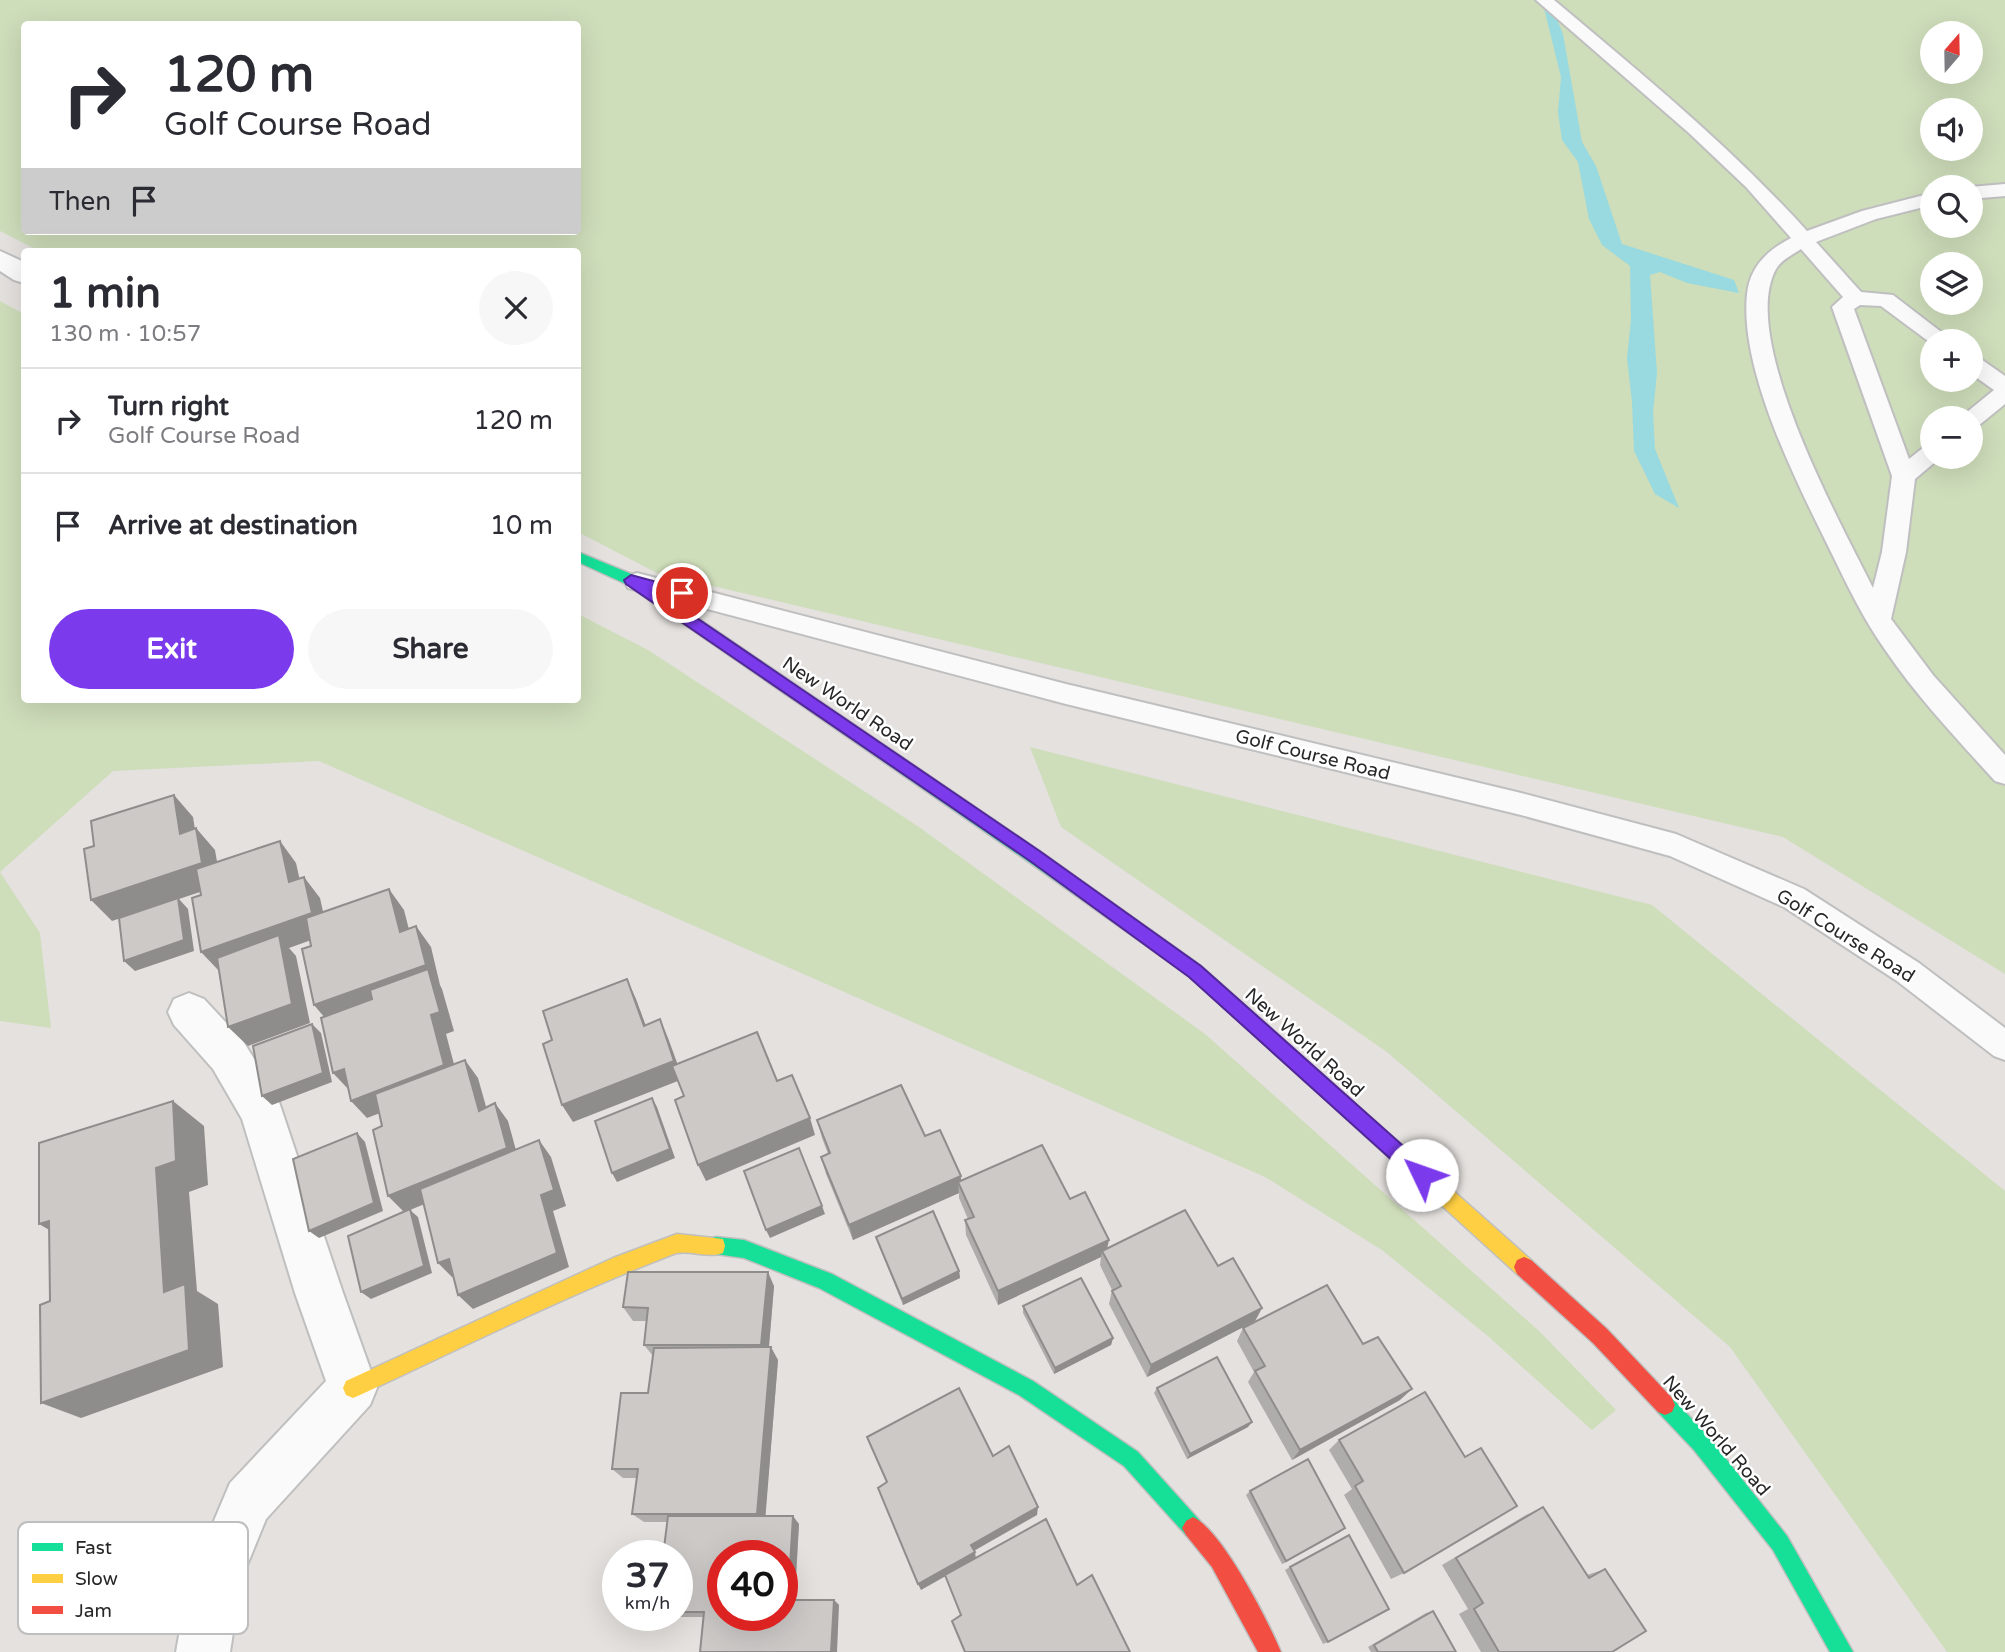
<!DOCTYPE html>
<meta charset="utf-8">
<style>
:root{--surface:#fff;--page:#f7f7f7;--text:#2b2b33;--muted:#7c7c81;--line:#e1e1e2;--accent:#7c3aed}
body{margin:0;font-family:"Varela Round",sans-serif;background:var(--page);color:var(--text);height:100vh;display:flex;flex-direction:column;font-size:26px;white-space:nowrap}
*{box-sizing:border-box;margin:0}
p{font-size:23px;color:var(--muted)}
.icon{flex:none;width:38px;height:38px;fill:none;stroke:currentColor;stroke-width:2;stroke-linecap:round;stroke-linejoin:round}
.map{position:relative;flex:1;overflow:hidden}
.drawer{position:absolute;left:21px;top:248px;width:560px;height:455px;display:flex;flex-direction:column;background:var(--surface);border-radius:7px;box-shadow:0 7px 28px #0002}
.drawer>*{flex:none}
.hud{position:absolute;left:21px;top:21px;width:560px;height:214px;border-radius:7px;box-shadow:0 7px 28px #0002;background:#fff;color:var(--text);overflow:hidden}
.needle{width:46px;rotate:20deg}
.buttons{position:absolute;left:1920px;top:21px;display:grid;gap:14px}
.buttons a{display:grid;place-items:center;width:63px;height:63px;border-radius:50%;background:var(--surface);box-shadow:0 7px 28px #0002;font-size:35px}
.speed{position:absolute;left:602px;top:1540px;display:flex;gap:14px;font-size:35px;font-weight:700;text-align:center}
.speed>*{display:grid;place-content:center;width:91px;height:91px;border-radius:50%;background:var(--surface);box-shadow:0 7px 28px #0002;line-height:1}
.speed small{font-size:18px;font-weight:400}
.speed .limit{border:10px solid #d22;background:#fff;color:#111}
.pin{position:absolute;display:grid;place-items:center;width:60px;height:60px;color:#fff;margin:-30px;border:4px solid #fff;border-radius:50%;box-shadow:0 2px 7px #0007}
.me{position:absolute;width:77px;margin:-38px;rotate:312deg;stroke-linejoin:round;filter:drop-shadow(0 0 5px #0008)}
.turn{display:flex;align-items:center;gap:24px;height:147px;padding:0 28px;font-size:32px}
.turn .icon{width:91px;height:91px;stroke-width:2.5}
.turn b{display:block;font-size:49px;line-height:60px}
.then{display:flex;align-items:center;height:66px;padding:0 28px;background:#0003;gap:14px;font-size:26px}
.round{display:grid;place-items:center;flex:none;width:74px;height:74px;border-radius:37px;background:var(--page)}
.summary{display:flex;align-items:center;justify-content:space-between;height:119px;padding:0 28px}
h1{font-size:42px;font-weight:700;line-height:52px}
.cta{display:flex;gap:14px;margin-top:auto;padding:14px 28px}
.cta a{flex:1;height:80px;border-radius:42px;background:var(--accent);color:#fff;font-size:28px;font-weight:700;line-height:80px;text-align:center}
.cta a+a{background:var(--page);color:var(--text)}
ul{padding:0;list-style:none}
li{display:flex;align-items:center;gap:21px;height:105px;padding:0 28px;border-top:2px solid var(--line)}
li div{flex:1}
li b{display:block;font-size:26px}
li em{font-style:normal}
.map>svg:first-child{display:block}
.green{fill:#ceddba;fill-rule:evenodd}
.water{fill:#98dadf}
.lines{fill:none;stroke-linecap:round;stroke-linejoin:round}
.lane-casing{stroke:#bfbfbf;stroke-width:4}
.street-casing{stroke:#bfbfbf;stroke-width:4}
.fast-casing{stroke:#bfbfbf;stroke-width:3}
.slow-casing{stroke:#bfbfbf;stroke-width:3}
.jam-casing{stroke:#bfbfbf;stroke-width:3}
.lane{fill:#fbfafa;fill-rule:evenodd}
.street{fill:#fbfafa;fill-rule:evenodd}
.fast{fill:#16e098;fill-rule:evenodd}
.slow{fill:#ffcf43;fill-rule:evenodd}
.jam{fill:#f24e42;fill-rule:evenodd}
.wall{fill:#afadab}
.shaded-wall{fill:#8f8d8b}
.building{fill:#ccc9c7;stroke:#8f8d8b;stroke-width:2;fill-rule:evenodd}
.route{fill:#7c3aed;stroke:#51269a;stroke-width:2}
.labels{text-anchor:middle;stroke-width:5;stroke-linejoin:round;paint-order:stroke}
.street-label{font-size:19px;fill:#272727;stroke:#fff}
.key{fill:#fff;stroke:#bebebe;stroke-width:2}
.key-label{font-size:19px;fill:#272727}
</style>
<div class="map">
<svg width="2005" height="1652" viewBox="0 0 2005 1652">
<rect width="100%" height="100%" fill="#e4e1de"/>
<g class="green">
<path d="M0 0H2005V974L1783 837 657 573 578 532V252H41L0 231ZM24 24H578V231H24ZM1932 33H1970V72H1932ZM1932 110H1970V149H1932ZM1932 187H1970V226H1932ZM1932 264H1970V303H1932ZM1932 341H1970V380H1932ZM1932 418H1970V457H1932Z"/>
<polygon points="0,301 24,314 24,700 578,700 578,614 648,650 919,827 1205,1034 1539,1331 1616,1410 1592,1430 1489,1337 1382,1250 1265,1177 319,761 113,771 0,872"/>
<polygon points="1030,747 1652,905 2005,1191 2005,1652 1947,1652 1730,1347 1387,1052 1061,827"/>
<polygon points="0,872 40,933 51,1028 0,1021"/>
</g>
<polygon class="water" points="1540,0 1549,0 1563,34 1582,142 1596,166 1622,244 1734,280 1739,293 1687,283 1660,272 1650,275 1657,373 1653,412 1655,449 1679,508 1655,494 1634,451 1632,402 1627,358 1631,320 1630,266 1602,245 1589,219 1578,162 1562,140 1558,112 1561,77 1545,12"/>
<g class="lines">
<g class="lane-casing">
<g id="lane">
<path d="M1536 0H1554C1642 74 1730 146 1807 231L1862 211 1932 193V205L1876 219 1816 242 1861 292 1893 295 1953 341H1932V344L1881 306 1860 305 1854 309 1909 459 1924 447 1932 445V457H1941L1915 479 1906 552 1891 619 1933 675 2005 755V784L1995 781C1957 739 1918 698 1886 651 1864 620 1848 587 1832 554 1798 485 1739 371 1747 294 1750 266 1768 250 1791 238L1746 187 1689 133ZM1801 249 1843 297 1832 307 1892 476 1882 552 1873 588C1840 522 1738 338 1776 269 1781 260 1792 255 1801 249Z"/>
<polygon points="2005,184 2005,196 1970,199 1970,187"/>
<polygon points="1970,355 1978,357 2005,376 2005,404 1978,426 1970,428 1970,418 1960,418 1962,416 1994,390 1970,373"/>
<polygon points="637,573 1066,684 1521,793 1676,834 1804,889 1919,963 2005,1028 2005,1060 1994,1056 1897,981 1784,907 1670,856 1521,815 1066,704 628,588 625,582 628,576"/>
</g>
</g>
<g class="street-casing">
<g id="street">
<polygon points="0,251 24,262 24,283 14,280 0,271"/>
<polygon points="189,993 204,999 243,1041 277,1096 343,1293 377,1388 370,1405 266,1519 241,1580 230,1652 176,1652 189,1580 230,1483 326,1381 295,1293 242,1119 213,1069 174,1025 168,1012 174,999"/>
</g>
</g>
<g class="fast-casing">
<g id="fast">
<polygon points="578,552 636,576 1041,852 1201,966 1329,1080 1332,1086 1329,1092 1323,1094 1317,1092 1189,976 1029,862 626,584 578,562"/>
<polygon points="716,1237 744,1240 832,1274 1033,1381 1138,1452 1200,1521 1204,1528 1200,1535 1193,1539 1186,1535 1124,1466 1019,1395 819,1288 744,1258 709,1253 707,1246 709,1239"/>
<polygon points="1665,1395 1672,1398 1708,1436 1787,1536 1853,1652 1830,1652 1773,1550 1694,1450 1658,1412 1655,1405 1658,1398"/>
</g>
</g>
<g class="slow-casing">
<g id="slow">
<polygon points="1323,1078 1329,1080 1531,1260 1534,1267 1531,1274 1524,1277 1517,1274 1317,1092 1314,1086 1317,1080"/>
<path d="M677 1234 723 1239 725 1246 723 1253C706 1259 687 1248 671 1255 565 1296 463 1347 360 1395L353 1398 346 1395 343 1388 346 1381 613 1258Z"/>
</g>
</g>
<g class="jam-casing">
<g id="jam">
<polygon points="1524,1257 1531,1260 1607,1329 1672,1398 1675,1405 1672,1412 1665,1415 1658,1412 1593,1343 1517,1274 1514,1267 1517,1260"/>
<path d="M1193 1517C1222 1530 1268 1621 1281 1652H1258L1212 1567 1186 1535 1182 1528 1186 1521Z"/>
</g>
</g>
<use href="#lane" class="lane"/>
<use href="#street" class="street"/>
<use href="#fast" class="fast"/>
<use href="#slow" class="slow"/>
<use href="#jam" class="jam"/>
</g>
<g class="wall">
<polygon points="817,1120 925,1136 961,1181 1070,1199 1107,1248 1218,1266 1262,1308 1255,1321 1147,1377 1109,1304 1112,1290 1100,1265 1101,1257 998,1305 966,1235 965,1220 968,1219 959,1198 959,1193 853,1240 826,1174 821,1157 828,1154 822,1138"/>
<polygon points="876,1237 959,1271 960,1278 903,1305 878,1244"/>
<polygon points="774,1286 769,1347 778,1360 765,1516 799,1524 795,1600 834,1600 839,1605 703,1617 640,1617 637,1615 677,1615 677,1556 667,1522 644,1522 632,1514 637,1478 623,1478 612,1469 648,1393 653,1356 644,1345 647,1321 633,1321 623,1307"/>
<polygon points="1023,1306 1113,1338 1111,1345 1054,1374 1023,1313"/>
<polygon points="1243,1328 1363,1344 1400,1400 1292,1460 1248,1382 1254,1372 1237,1341"/>
<polygon points="1157,1388 1248,1427 1187,1459 1154,1393"/>
<polygon points="1339,1440 1465,1457 1404,1573 1391,1579 1344,1495 1352,1489 1329,1450"/>
<polygon points="1250,1491 1340,1532 1282,1564 1246,1495"/>
<polygon points="1543,1507 1587,1575 1605,1569 1612,1652 1481,1652 1459,1614 1468,1609 1442,1565 1526,1515"/>
<polygon points="1290,1567 1328,1642 1323,1644 1285,1570"/>
<polygon points="1433,1611 1456,1652 1371,1652 1368,1647 1426,1613"/>
</g>
<g class="shaded-wall">
<polygon points="174,795 193,817 199,855 180,834"/>
<polygon points="196,828 215,850 221,885 179,899 188,909 194,951 135,971 124,961 178,899 112,921 91,900"/>
<polygon points="280,841 296,863 305,903 289,882"/>
<polygon points="304,877 320,898 328,934 289,948 296,956 310,1023 248,1046 228,1027 220,972 201,952"/>
<polygon points="389,889 404,910 415,953 400,932"/>
<polygon points="416,926 431,947 440,985 442,989 454,1031 446,1034 459,1083 367,1118 351,1101 444,1065 331,1025 314,1005"/>
<polygon points="627,979 636,999 653,1045 644,1026"/>
<polygon points="660,1019 668,1038 683,1079 573,1122 562,1105"/>
<polygon points="312,1024 321,1033 332,1082 272,1105 262,1096"/>
<polygon points="465,1060 478,1078 492,1128 479,1111"/>
<polygon points="344,1069 350,1091 333,1073"/>
<polygon points="652,1098 657,1107 675,1158 617,1182 612,1173"/>
<polygon points="173,1101 204,1126 208,1185 189,1192 197,1291 218,1304 223,1367 81,1418 41,1403 164,1292 156,1168"/>
<polygon points="495,1103 508,1121 520,1165 410,1210 418,1217 432,1273 371,1299 361,1292 404,1212 388,1196"/>
<polygon points="810,1118 815,1135 706,1181 698,1165"/>
<polygon points="357,1133 365,1142 383,1211 319,1238 309,1231"/>
<polygon points="539,1140 551,1157 566,1206 553,1211 569,1267 473,1309 458,1295 541,1195"/>
<polygon points="961,1176 961,1190 958,1182 959,1193 853,1240 849,1225"/>
<polygon points="822,1206 825,1214 770,1238 766,1230"/>
<polygon points="49,1221 77,1246 39,1224"/>
<polygon points="1109,1240 1106,1254 1102,1251 1101,1257 998,1305 998,1291"/>
<polygon points="449,1259 453,1278 438,1263"/>
<polygon points="959,1271 960,1278 903,1305 902,1299"/>
<polygon points="768,1272 774,1286 768,1357 761,1345"/>
<polygon points="1262,1308 1255,1321 1147,1377 1151,1365"/>
<polygon points="1113,1338 1111,1345 1054,1374 1055,1368"/>
<polygon points="771,1347 778,1360 765,1522 757,1514"/>
<polygon points="1412,1389 1400,1400 1292,1460 1300,1450"/>
<polygon points="1252,1422 1248,1427 1187,1459 1190,1454"/>
<polygon points="1038,1507 1037,1515 972,1552 971,1545"/>
<polygon points="793,1516 799,1524 794,1605 788,1600"/>
<polygon points="1345,1528 1340,1532 1282,1564 1286,1561"/>
<polygon points="975,1552 976,1559 921,1590 918,1584"/>
<polygon points="834,1600 839,1605 837,1652 831,1652"/>
</g>
<g class="building">
<polygon points="174,795 180,834 196,828 202,863 91,900 84,849 94,846 91,821"/>
<polygon points="280,841 289,882 304,877 312,913 201,952 192,898 201,895 196,869"/>
<polygon points="389,889 400,932 416,926 426,965 314,1005 302,949 311,946 306,918"/>
<polygon points="178,898 184,940 124,961 119,918"/>
<polygon points="279,935 292,1004 228,1027 217,958"/>
<polygon points="428,969 440,1012 431,1015 444,1065 351,1101 344,1069 333,1073 321,1018 372,999 370,990"/>
<polygon points="627,979 644,1026 660,1019 674,1061 562,1105 543,1044 552,1040 543,1011"/>
<polygon points="312,1024 323,1073 262,1096 253,1046"/>
<polygon points="757,1032 777,1081 792,1075 810,1118 698,1165 675,1100 684,1096 672,1066"/>
<polygon points="465,1060 479,1111 495,1103 507,1148 388,1196 373,1130 382,1126 375,1094"/>
<polygon points="901,1085 925,1136 940,1130 961,1176 849,1225 821,1157 830,1153 817,1120"/>
<polygon points="652,1098 670,1149 612,1173 595,1121"/>
<polygon points="173,1101 176,1161 156,1168 164,1292 185,1284 189,1350 41,1403 40,1305 50,1301 49,1221 39,1224 39,1143"/>
<polygon points="357,1133 374,1203 309,1231 293,1159"/>
<polygon points="539,1140 554,1190 541,1195 557,1253 458,1295 449,1259 438,1263 420,1189"/>
<polygon points="1042,1145 1070,1199 1085,1192 1109,1240 998,1291 965,1220 974,1217 958,1182"/>
<polygon points="799,1148 822,1206 766,1230 744,1171"/>
<polygon points="410,1209 424,1266 361,1292 348,1236"/>
<polygon points="1185,1210 1218,1266 1233,1258 1262,1308 1151,1365 1112,1291 1121,1286 1102,1251"/>
<polygon points="933,1211 959,1271 902,1299 876,1237"/>
<polygon points="628,1272 768,1272 761,1345 644,1345 648,1308 623,1307"/>
<polygon points="1081,1278 1113,1338 1055,1368 1023,1306"/>
<polygon points="1327,1285 1363,1344 1378,1337 1412,1389 1300,1450 1255,1371 1265,1366 1243,1328"/>
<polygon points="771,1347 757,1514 632,1514 638,1469 612,1469 621,1393 648,1393 654,1348"/>
<polygon points="1217,1357 1252,1422 1190,1454 1157,1388"/>
<polygon points="959,1388 993,1456 1009,1446 1038,1507 971,1545 975,1552 918,1584 878,1488 887,1482 867,1437"/>
<polygon points="1425,1392 1465,1457 1481,1448 1517,1506 1404,1573 1355,1486 1363,1481 1339,1440"/>
<polygon points="1308,1459 1345,1528 1286,1561 1250,1491"/>
<polygon points="1543,1507 1589,1578 1605,1569 1646,1631 1612,1652 1499,1652 1474,1609 1483,1603 1456,1558"/>
<path d="M668 1516H793L788 1600H834L831 1652H700L704 1612H677V1556H663ZM723 1556H782V1615H723Z"/>
<polygon points="1046,1519 1077,1585 1092,1575 1130,1652 965,1652 952,1621 961,1615 945,1575"/>
<polygon points="1349,1535 1389,1609 1328,1642 1290,1567"/>
<polygon points="1433,1611 1456,1652 1378,1652 1374,1645"/>
</g>
<polygon class="route" points="631,575 687,590 689,593 682,599 660,593 1041,852 1201,966 1428,1168 1431,1175 1428,1181 1422,1184 1415,1181 1189,977 1030,861 626,584 624,580"/>
<g class="labels">
<g class="street-label">
<text transform="translate(848 703) rotate(34)" y="7">New World Road</text>
<text transform="translate(1313 754) rotate(14)" y="7">Golf Course Road</text>
<text transform="translate(1846 935) rotate(32)" y="7">Golf Course Road</text>
<text transform="translate(1305 1042) rotate(42)" y="7">New World Road</text>
<text transform="translate(1717 1435) rotate(49)" y="7">New World Road</text>
</g>
</g>
<rect x="18" y="1522" width="230" height="112" rx="10" class="key"/>
<rect x="32" y="1543" width="31" height="8" fill="#16e098"/>
<rect x="32" y="1574" width="31" height="9" fill="#ffcf43"/>
<rect x="32" y="1606" width="31" height="8" fill="#f24e42"/>
<g class="key-label">
<text x="75" y="1554">Fast</text>
<text x="75" y="1585">Slow</text>
<text x="75" y="1617">Jam</text>
</g>
</svg>
<div class="buttons">
<a><svg class="needle" viewBox="-14 -14 28 28"><path d="M0-13l5 13h-10z" fill="#e53935"/><path d="M0 13l5-13h-10z" fill="#7c7c81"/></svg></a>
<a><svg class="icon" aria-label="sound" viewBox="0 0 24 24"><path d="M4 9h4l5-4v14l-5-4H4zM17 9q2 3 0 6"/></svg></a>
<a><svg class="icon" aria-label="search" viewBox="0 0 24 24"><circle cx="10" cy="10" r="6"/><path d="M15 15l6 6"/></svg></a>
<a><svg class="icon" aria-label="layers" viewBox="0 0 24 24"><path d="M12 4l9 5-9 5-9-5zM3 14l9 5 9-5"/></svg></a>
<a>+</a>
<a>−</a>
</div>
<div class="speed"><div>37<small>km/h</small></div><div class="limit">40</div></div>
<div class="pin" style="left:682px;top:593px;background:#d93025"><svg class="icon" aria-label="arrive" viewBox="0 0 24 24"><path d="M6 21V4h12l-3 4 3 4H6"/></svg></div>
<svg class="me" style="left:1422px;top:1175px" viewBox="-20 -20 40 40"><circle r="19" fill="#fff"/><path d="M0-13L10 11 0 6-10 11z" fill="#7c3aed"/></svg>
<div class="hud">
<div class="turn"><svg class="icon" aria-label="right" viewBox="0 0 24 24"><path d="M7 20v-9h11M14 6l5 5-5 5"/></svg><div><b>120 m</b>Golf Course Road</div></div>
<div class="then">Then<svg class="icon" aria-label="arrive" viewBox="0 0 24 24"><path d="M6 21V4h12l-3 4 3 4H6"/></svg></div>
</div>
<section class="drawer">
<div class="summary"><div><h1>1 min</h1><p>130 m · 10:57</p></div><a class="round"><svg class="icon" aria-label="close" viewBox="0 0 24 24"><path d="M6 6l12 12M18 6L6 18"/></svg></a></div>
<ul>
<li><svg class="icon" aria-label="right" viewBox="0 0 24 24"><path d="M7 20v-9h11M14 6l5 5-5 5"/></svg><div><b>Turn right</b><p>Golf Course Road</p></div><em>120 m</em></li>
<li><svg class="icon" aria-label="arrive" viewBox="0 0 24 24"><path d="M6 21V4h12l-3 4 3 4H6"/></svg><div><b>Arrive at destination</b></div><em>10 m</em></li>
</ul>
<div class="cta"><a>Exit</a><a>Share</a></div>
</section>
</div>
